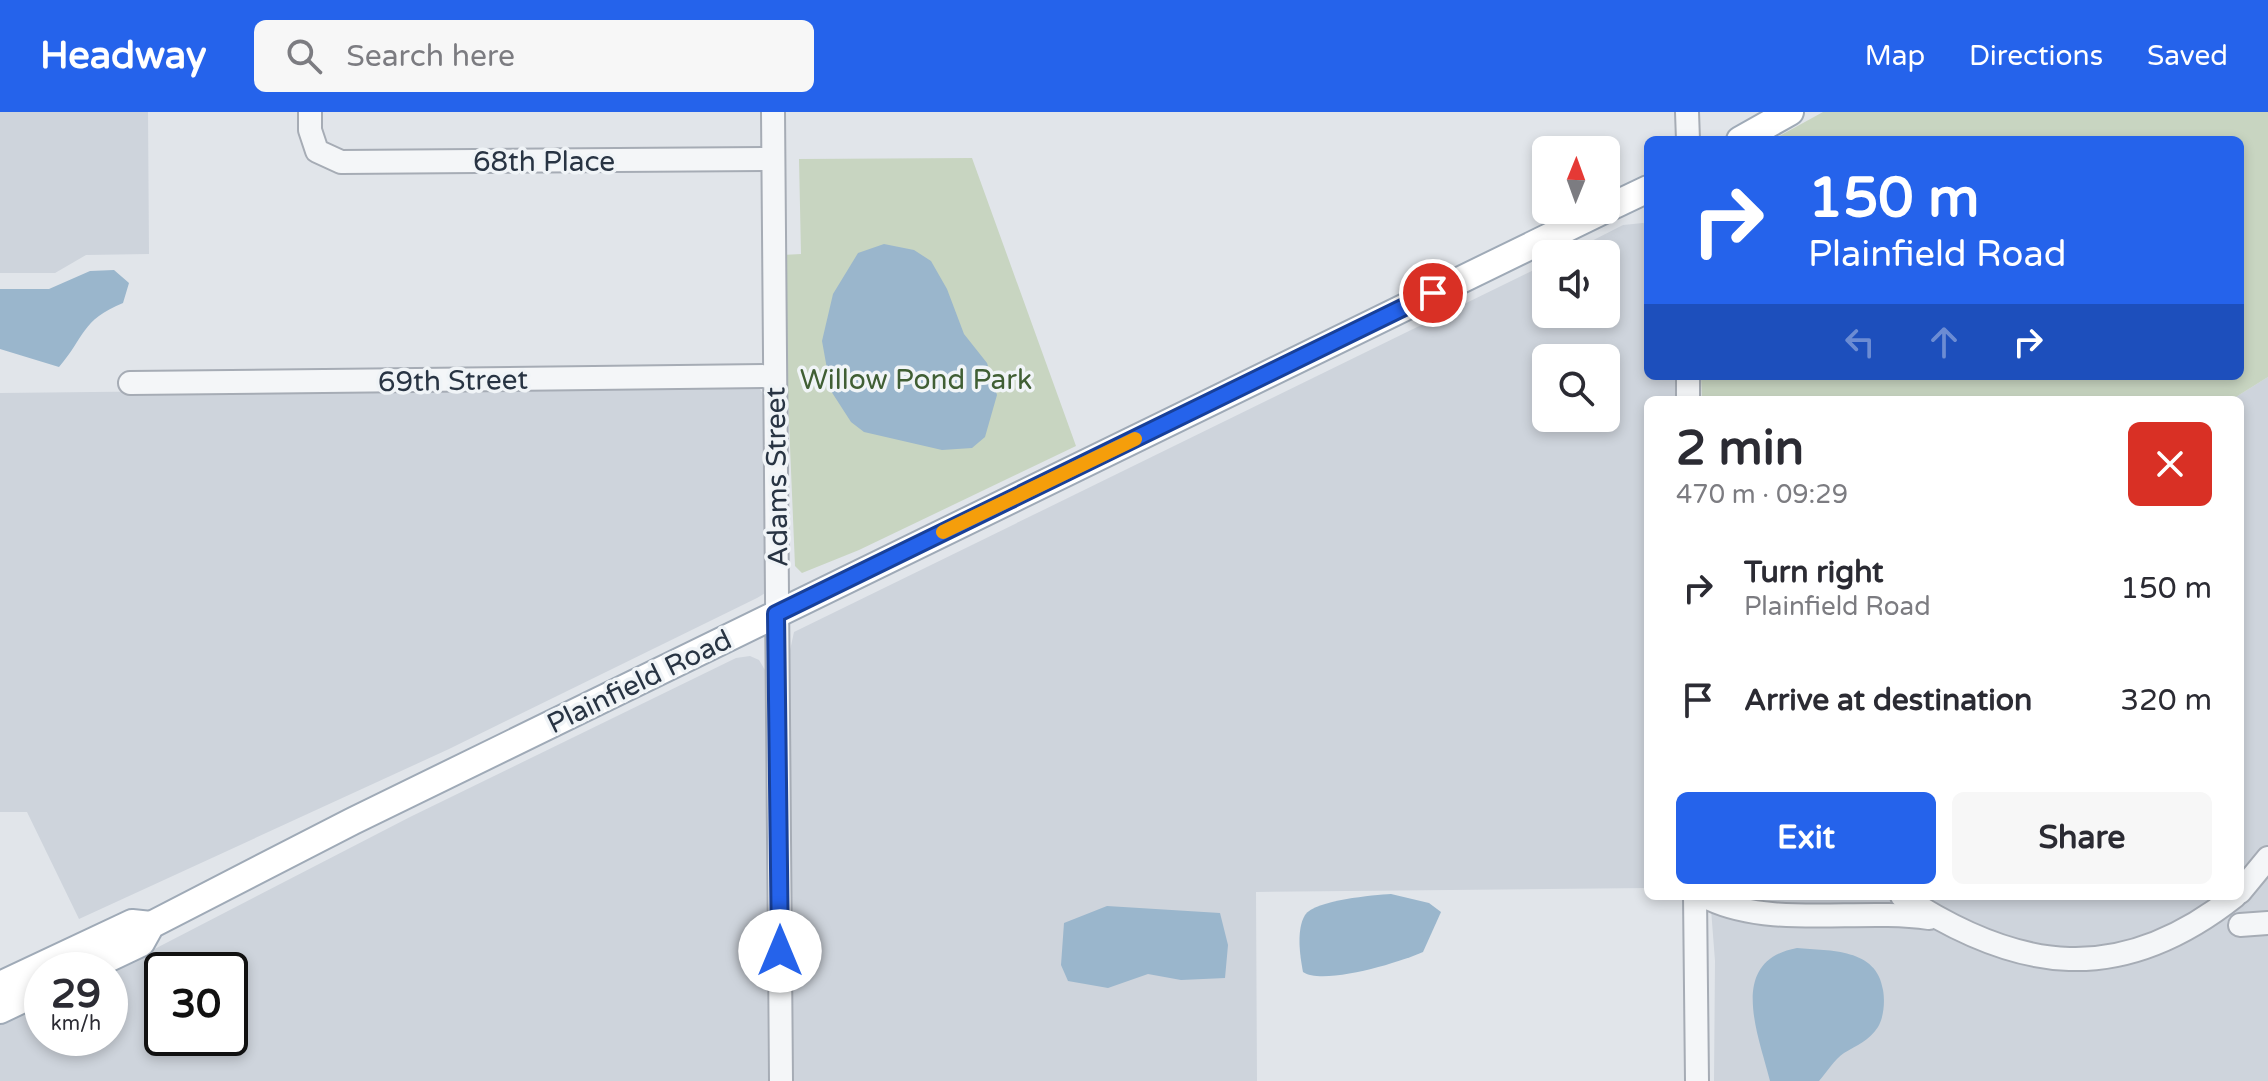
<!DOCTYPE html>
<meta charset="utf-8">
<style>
:root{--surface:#fff;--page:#f7f7f7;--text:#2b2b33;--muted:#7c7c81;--accent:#2563eb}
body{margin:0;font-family:"Varela Round",sans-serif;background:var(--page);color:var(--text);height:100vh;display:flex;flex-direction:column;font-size:30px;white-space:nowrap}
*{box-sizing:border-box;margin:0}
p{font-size:26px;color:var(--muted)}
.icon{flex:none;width:44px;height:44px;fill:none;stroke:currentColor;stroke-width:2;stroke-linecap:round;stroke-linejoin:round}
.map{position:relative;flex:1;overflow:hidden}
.side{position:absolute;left:1644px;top:284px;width:600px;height:504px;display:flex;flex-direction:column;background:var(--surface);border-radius:12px;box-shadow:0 4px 12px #0003}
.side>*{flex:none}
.banner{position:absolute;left:1644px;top:24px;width:600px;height:244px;border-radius:12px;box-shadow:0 4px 12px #0003;background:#2563eb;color:#fff;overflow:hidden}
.needle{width:52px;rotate:1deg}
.fabs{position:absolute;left:1532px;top:24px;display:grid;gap:16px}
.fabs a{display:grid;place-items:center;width:88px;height:88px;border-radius:12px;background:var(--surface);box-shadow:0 4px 12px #0003;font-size:40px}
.speed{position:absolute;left:24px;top:840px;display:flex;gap:16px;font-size:40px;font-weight:700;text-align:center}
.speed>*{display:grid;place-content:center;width:104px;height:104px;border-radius:50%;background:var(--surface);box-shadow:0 4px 12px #0003;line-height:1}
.speed small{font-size:20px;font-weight:400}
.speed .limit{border:4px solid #111;border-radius:12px;background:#fff;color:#111}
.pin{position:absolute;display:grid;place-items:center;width:68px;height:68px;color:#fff;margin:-34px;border:4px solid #fff;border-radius:50%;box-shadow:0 2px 8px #0007}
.me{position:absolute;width:88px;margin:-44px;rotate:0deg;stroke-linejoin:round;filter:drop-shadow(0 0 6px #0008)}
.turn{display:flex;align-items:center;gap:28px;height:168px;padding:0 32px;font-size:36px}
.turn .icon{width:104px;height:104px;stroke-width:2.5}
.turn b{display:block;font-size:56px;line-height:68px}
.lanes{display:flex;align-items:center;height:76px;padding:0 32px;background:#0003;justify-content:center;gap:40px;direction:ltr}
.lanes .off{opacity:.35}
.round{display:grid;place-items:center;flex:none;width:84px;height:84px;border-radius:12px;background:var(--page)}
.overview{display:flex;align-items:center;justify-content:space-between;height:136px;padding:0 32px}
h1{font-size:48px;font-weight:700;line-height:60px}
.action{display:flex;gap:16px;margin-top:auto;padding:16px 32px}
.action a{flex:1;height:92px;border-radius:12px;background:var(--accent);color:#fff;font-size:32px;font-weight:700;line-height:92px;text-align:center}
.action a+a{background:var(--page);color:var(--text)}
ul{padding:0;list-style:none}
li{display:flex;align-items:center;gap:24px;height:112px;padding:0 32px}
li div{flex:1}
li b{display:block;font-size:30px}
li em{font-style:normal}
header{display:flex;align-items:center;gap:48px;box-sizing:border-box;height:112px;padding:0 40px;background:var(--accent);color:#fff}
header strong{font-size:38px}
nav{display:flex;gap:44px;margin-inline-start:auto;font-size:28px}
.search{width:560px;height:72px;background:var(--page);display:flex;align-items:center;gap:20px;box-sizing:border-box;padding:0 28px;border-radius:12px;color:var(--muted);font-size:30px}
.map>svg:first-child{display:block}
.built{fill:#ced4dc;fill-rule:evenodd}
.green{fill:#c8d5c1}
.water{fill:#9ab6cc}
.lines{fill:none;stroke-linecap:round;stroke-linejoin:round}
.minor-casing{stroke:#a6acb5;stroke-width:26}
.major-casing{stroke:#9faab7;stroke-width:30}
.minor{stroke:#f4f6f8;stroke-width:22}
.major{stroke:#fff;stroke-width:26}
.route-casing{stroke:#184099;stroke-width:20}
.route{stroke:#2563eb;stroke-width:14}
.slow{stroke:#f59e0b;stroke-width:14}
.labels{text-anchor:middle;stroke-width:7;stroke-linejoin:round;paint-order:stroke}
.street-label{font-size:28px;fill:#283443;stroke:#f0f4f7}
.park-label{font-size:28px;fill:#405f34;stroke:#f0f4f7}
</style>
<header>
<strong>Headway</strong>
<div class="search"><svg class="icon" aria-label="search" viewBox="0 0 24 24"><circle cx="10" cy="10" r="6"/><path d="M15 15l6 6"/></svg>Search here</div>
<nav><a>Map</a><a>Directions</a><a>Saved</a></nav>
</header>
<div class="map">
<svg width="2268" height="969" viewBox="0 0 2268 969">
<rect width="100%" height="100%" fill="#e1e5ea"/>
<g class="built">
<polygon points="0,0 148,0 149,142 86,143 55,161 0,161"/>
<path d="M1643 111 1648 113V264H1675V288H1648V776L1256 780 1257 969H793L789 543 794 520 1546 152V202H1606V142H1566L1623 113ZM1546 246H1606V306H1546Z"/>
<polygon points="2268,265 2268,969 1714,969 1715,849 1710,784 2240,784 2240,288 2231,288"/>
<polygon points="749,273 760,277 766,287 767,480 757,486 449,637 79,807 27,700 0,700 0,281"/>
<path d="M750 544 759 548 765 558 768 969H0V913L42 892V926H110V860L410 705 736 546ZM162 858H230V926H162Z"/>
</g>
<g class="green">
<polygon points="1823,0 2268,0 2268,265 2231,288 1702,288 1701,264 2240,264 2240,28 1772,28"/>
<polygon points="972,46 1076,334 859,438 802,461 795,454 782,143 801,142 799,47"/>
</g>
<g class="water">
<polygon points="884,132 914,138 931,149 947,177 964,222 987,251 997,283 985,325 972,336 942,338 864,320 851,310 831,279 822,229 833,182 858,141"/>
<path d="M114 158 129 171 123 191C81 208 85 225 59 255L0 237V177H49L90 159Z"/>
<path d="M1391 782 1429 791 1441 800 1423 840C1401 850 1323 874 1303 860 1300 844 1296 818 1305 803 1315 788 1374 783 1391 782Z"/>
<polygon points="1107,794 1220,801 1228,833 1225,866 1181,868 1148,862 1108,876 1068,869 1061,853 1064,811"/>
<path d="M1797 836C1830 839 1877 836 1883 878 1885 889 1884 905 1878 915 1869 929 1857 933 1844 941 1834 948 1827 960 1819 969H1770C1758 921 1727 849 1797 836Z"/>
</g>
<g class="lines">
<g class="minor-casing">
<g id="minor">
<polyline points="310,0 310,18 317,39 341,50 773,47"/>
<polyline points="773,0 781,969"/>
<polyline points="1687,0 1688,28"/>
<polyline points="1688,264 1688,288"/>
<polyline points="130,271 775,264"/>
<polyline points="2240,780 2268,746"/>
<polyline points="1695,784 1697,969"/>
<path d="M1902 784C2019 861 2120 875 2235 784"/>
<path d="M1710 787C1772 816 1860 796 1929 806"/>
<polyline points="2240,813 2268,811"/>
</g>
</g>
<g class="major-casing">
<g id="major">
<polyline points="1740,28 1790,0"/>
<polyline points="1606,97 1648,77"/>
<polyline points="84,858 141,831 151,813 353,709 1604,98"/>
<polyline points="0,873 132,811 151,813"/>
<polyline points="0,898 42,878"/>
</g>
</g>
<use href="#minor" class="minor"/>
<use href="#major" class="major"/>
</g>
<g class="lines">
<g class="route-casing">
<polyline id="route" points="780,839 776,502 1433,181"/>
</g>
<use href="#route" class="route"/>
<polyline class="slow" points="943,420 1135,327"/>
</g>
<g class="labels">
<g class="street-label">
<text x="544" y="59">68th Place</text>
<text transform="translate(453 268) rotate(-1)" y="10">69th Street</text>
<text transform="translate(776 365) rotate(-91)" y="10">Adams Street</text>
<text transform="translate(639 569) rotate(-26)" y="10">Plainfield Road</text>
</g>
<g class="park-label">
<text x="916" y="277">Willow Pond Park</text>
</g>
</g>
</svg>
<div class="fabs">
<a><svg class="needle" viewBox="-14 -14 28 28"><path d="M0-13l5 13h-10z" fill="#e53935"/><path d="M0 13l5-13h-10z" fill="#7c7c81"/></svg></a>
<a><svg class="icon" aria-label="sound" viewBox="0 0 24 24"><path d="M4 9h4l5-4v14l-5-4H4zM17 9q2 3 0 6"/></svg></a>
<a><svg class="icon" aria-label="search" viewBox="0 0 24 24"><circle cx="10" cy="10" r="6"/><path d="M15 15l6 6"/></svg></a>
</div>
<div class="speed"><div>29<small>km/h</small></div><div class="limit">30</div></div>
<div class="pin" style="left:1433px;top:181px;background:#d93025"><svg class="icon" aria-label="arrive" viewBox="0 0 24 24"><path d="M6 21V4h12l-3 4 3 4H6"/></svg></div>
<svg class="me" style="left:780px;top:839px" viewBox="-20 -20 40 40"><circle r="19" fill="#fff"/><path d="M0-13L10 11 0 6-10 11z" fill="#2563eb"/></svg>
<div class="banner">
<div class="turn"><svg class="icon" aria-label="right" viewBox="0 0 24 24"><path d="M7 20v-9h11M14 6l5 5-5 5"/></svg><div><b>150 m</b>Plainfield Road</div></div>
<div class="lanes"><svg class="icon off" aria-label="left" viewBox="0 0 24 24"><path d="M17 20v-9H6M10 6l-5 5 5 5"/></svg><svg class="icon off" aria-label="ahead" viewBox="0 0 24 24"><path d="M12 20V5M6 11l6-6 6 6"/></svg><svg class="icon" aria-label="right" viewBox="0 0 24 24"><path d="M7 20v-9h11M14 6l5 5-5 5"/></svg></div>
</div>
<section class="side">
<div class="overview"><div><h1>2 min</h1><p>470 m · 09:29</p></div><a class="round" style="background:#d93025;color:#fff"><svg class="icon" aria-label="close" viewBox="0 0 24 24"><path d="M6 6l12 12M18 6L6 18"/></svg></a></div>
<ul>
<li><svg class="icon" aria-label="right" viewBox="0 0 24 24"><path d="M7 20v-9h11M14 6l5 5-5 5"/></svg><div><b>Turn right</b><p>Plainfield Road</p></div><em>150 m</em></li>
<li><svg class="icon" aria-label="arrive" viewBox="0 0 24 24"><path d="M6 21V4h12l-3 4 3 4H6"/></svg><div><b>Arrive at destination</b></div><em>320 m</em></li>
</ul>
<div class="action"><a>Exit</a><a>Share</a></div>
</section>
</div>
